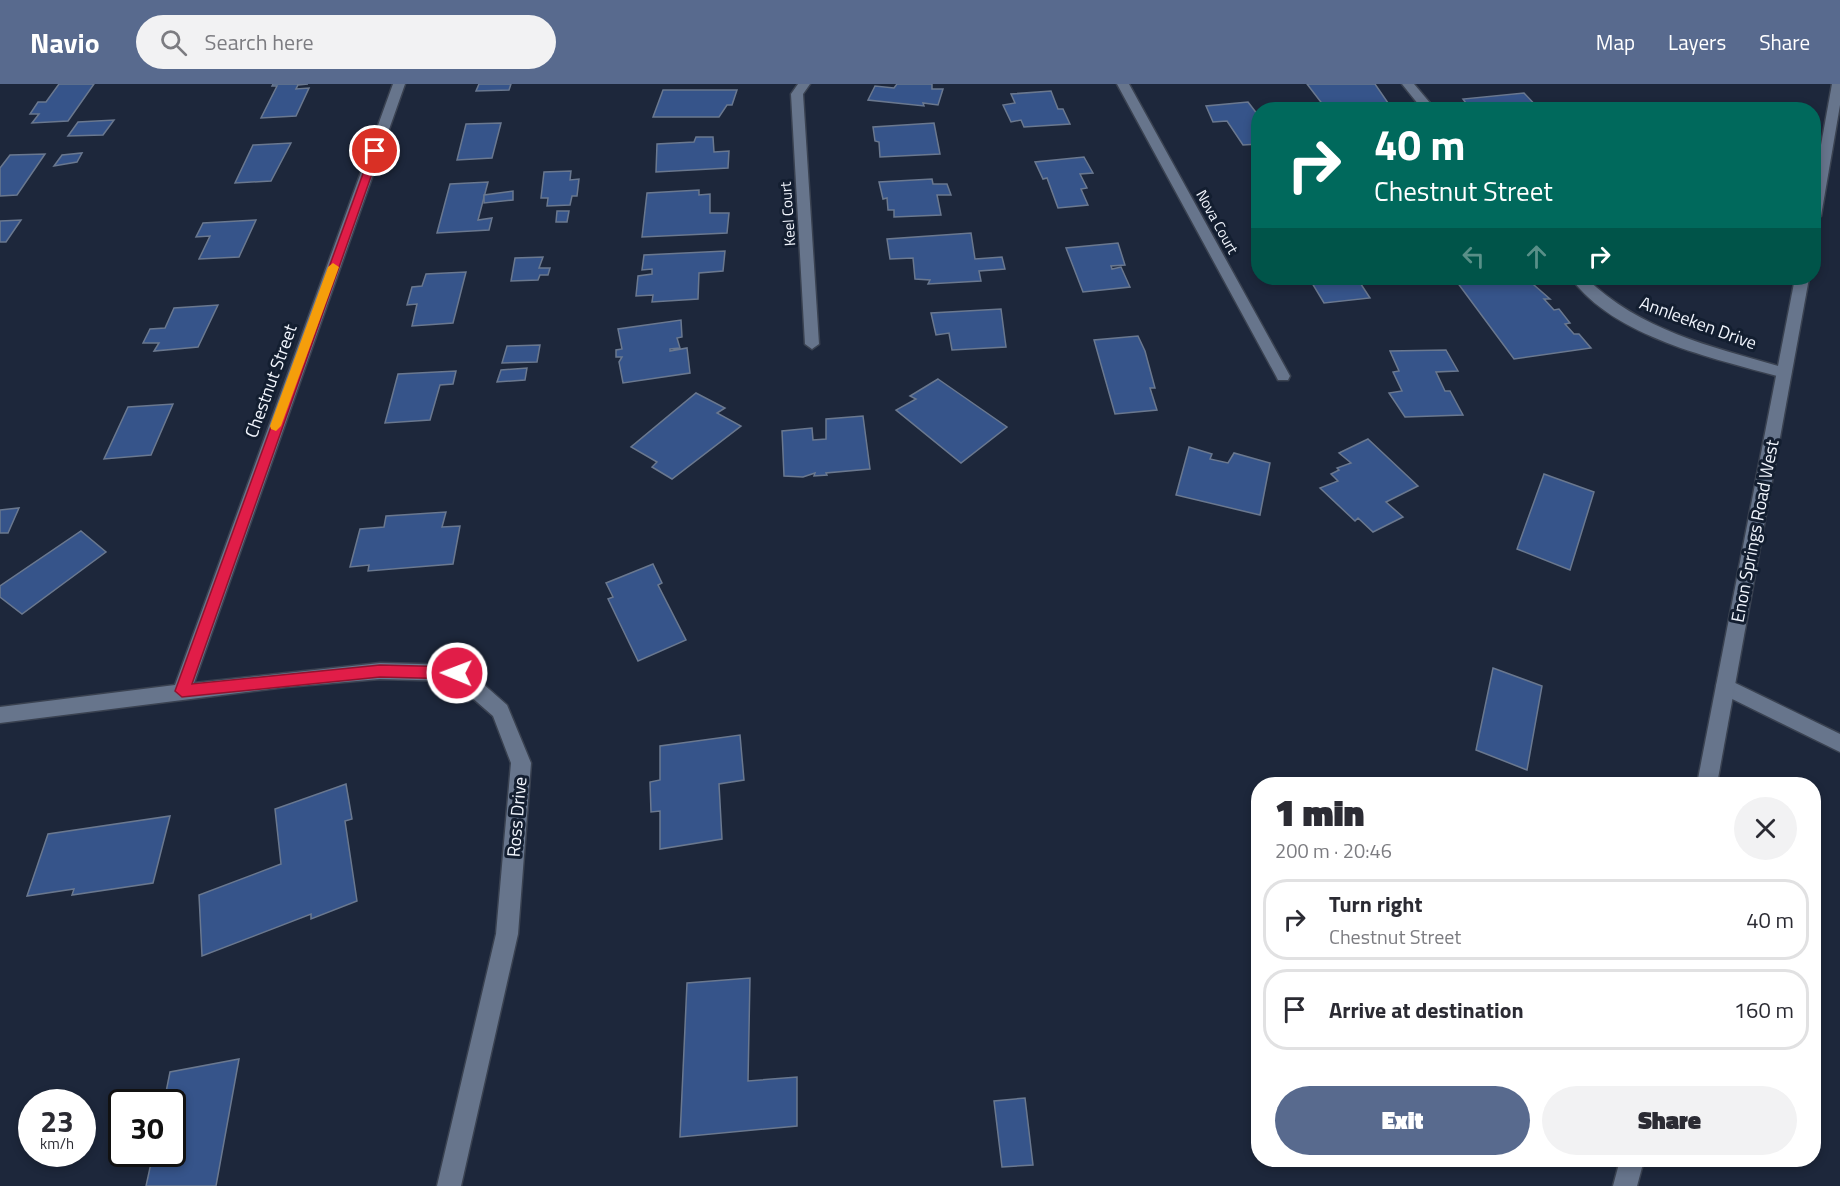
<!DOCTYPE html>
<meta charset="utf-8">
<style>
:root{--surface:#fff;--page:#f2f2f3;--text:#2b2b33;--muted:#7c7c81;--line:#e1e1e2;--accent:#586a8e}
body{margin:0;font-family:"Titillium Web",sans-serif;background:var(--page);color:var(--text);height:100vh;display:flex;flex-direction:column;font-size:22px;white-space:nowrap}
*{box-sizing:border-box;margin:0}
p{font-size:20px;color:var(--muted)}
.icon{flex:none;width:33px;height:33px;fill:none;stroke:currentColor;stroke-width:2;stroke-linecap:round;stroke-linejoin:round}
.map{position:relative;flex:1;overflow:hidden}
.details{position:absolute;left:1251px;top:693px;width:570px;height:390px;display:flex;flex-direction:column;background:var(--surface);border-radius:24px;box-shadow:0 3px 9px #0003}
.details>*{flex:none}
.banner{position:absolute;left:1251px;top:18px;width:570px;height:183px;border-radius:24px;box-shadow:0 3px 9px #0003;background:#00695c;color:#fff;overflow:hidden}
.speed{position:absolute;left:18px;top:1005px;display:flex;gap:12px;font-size:30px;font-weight:700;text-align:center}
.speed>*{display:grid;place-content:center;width:78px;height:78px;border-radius:50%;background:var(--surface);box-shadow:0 3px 9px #0003;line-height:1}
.speed small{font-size:15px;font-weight:400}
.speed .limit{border:3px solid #111;border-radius:9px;background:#fff;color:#111}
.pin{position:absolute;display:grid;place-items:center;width:51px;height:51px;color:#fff;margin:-26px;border:3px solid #fff;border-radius:50%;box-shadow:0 2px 6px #0007}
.me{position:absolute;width:66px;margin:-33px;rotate:271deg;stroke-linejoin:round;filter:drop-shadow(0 0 4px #0008)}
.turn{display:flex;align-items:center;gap:21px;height:126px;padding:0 24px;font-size:27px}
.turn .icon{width:78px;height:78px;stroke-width:2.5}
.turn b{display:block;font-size:42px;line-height:51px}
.lanes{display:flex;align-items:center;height:57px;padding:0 24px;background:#0003;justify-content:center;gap:30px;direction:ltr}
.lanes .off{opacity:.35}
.round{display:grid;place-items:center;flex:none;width:63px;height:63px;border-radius:32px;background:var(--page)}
.head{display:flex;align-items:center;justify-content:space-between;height:102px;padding:0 24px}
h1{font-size:36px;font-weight:800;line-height:45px}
.button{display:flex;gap:12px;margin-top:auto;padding:12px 24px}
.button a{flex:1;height:69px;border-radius:36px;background:var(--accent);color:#fff;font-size:24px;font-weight:800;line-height:69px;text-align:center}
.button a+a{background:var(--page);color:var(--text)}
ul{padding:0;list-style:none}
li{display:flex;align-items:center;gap:18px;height:81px;margin:0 12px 9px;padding:0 12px;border:3px solid var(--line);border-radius:24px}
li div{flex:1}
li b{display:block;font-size:22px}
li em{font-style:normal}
header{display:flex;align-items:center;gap:36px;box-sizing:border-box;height:84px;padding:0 30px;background:var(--accent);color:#fff}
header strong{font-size:28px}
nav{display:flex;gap:33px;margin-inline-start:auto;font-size:21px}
.search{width:420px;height:54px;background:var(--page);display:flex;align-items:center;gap:15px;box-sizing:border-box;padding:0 21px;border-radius:33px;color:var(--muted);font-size:22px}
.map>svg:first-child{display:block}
.building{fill:#36548a;stroke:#6a788f;stroke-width:1.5}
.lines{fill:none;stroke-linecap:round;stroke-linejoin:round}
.minor-casing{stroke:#3a4251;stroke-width:3}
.tertiary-casing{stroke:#3a4251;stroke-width:3}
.minor{fill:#67758c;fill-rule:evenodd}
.tertiary{fill:#67758c;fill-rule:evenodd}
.route{fill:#e11d48;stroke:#92132f;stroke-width:1.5}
.slow{fill:#f59e0b}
.labels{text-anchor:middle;stroke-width:6;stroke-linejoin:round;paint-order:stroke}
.far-street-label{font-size:15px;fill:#f1f5fd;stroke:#131e30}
.street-label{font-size:18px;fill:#f1f5fd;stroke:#131e30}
</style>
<header>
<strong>Navio</strong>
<div class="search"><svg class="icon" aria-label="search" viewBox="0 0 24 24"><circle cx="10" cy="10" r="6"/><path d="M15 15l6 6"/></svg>Search here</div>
<nav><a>Map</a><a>Layers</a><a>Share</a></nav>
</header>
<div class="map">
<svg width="1840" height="1102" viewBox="0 0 1840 1102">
<rect width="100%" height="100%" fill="#1d273b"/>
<g class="building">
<polygon points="59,0 94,0 68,37 32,39 39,30 30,30 38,18 46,18"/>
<polygon points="273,0 308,0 298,1 296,5 309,4 296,32 261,34 277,2 272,2"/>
<polygon points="479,0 511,0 509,6 476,7"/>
<polygon points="897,0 932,0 932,5 943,5 938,21 923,19 924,22 868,16 875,2 894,4"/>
<polygon points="1307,0 1375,0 1388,19 1395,23 1391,23 1393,26 1327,26"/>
<polygon points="663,6 737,6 732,21 727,21 719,33 653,33"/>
<polygon points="1051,7 1058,25 1063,25 1070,40 1024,43 1021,36 1011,38 1003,21 1015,19 1011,10"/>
<polygon points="1524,9 1540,26 1471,26 1463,15"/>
<polygon points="1248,18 1258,31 1258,60 1243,61 1227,37 1213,38 1206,22"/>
<polygon points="114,36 103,51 68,52 78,38"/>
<polygon points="501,39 492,74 457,76 466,40"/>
<polygon points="934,39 940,70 880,73 879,58 875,57 873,43"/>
<polygon points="696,53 713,53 714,68 729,67 728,84 656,88 657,60 694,58"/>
<polygon points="291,59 271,97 235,99 253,61"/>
<polygon points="82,69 77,78 54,82 62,71"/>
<polygon points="45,70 17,111 0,112 0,84 10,71"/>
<polygon points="1084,73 1093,89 1080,90 1087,104 1081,105 1088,121 1058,124 1047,94 1043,95 1035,78"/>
<polygon points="571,87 570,96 579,95 577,112 572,112 570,121 547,122 548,114 541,114 544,88"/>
<polygon points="932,95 933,100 947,100 951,111 937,111 941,131 894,133 894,126 888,126 887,114 883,115 879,98"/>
<polygon points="488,98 478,136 492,134 489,146 437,149 450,100"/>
<polygon points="699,106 699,111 710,110 710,129 729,129 727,149 642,153 647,109"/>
<polygon points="513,107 513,116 484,119 484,111"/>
<polygon points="557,127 569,127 567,138 556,138"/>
<polygon points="21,136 6,158 0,158 0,137"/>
<polygon points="256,136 239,173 199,175 210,152 196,153 203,139"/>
<polygon points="971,149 975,175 1002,173 1005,185 979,187 981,197 928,200 930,196 915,195 913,174 890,175 887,155"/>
<polygon points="1118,159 1125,181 1111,182 1112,185 1121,183 1130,203 1083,208 1066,164"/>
<polygon points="725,167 723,187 699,189 698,215 652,218 653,211 636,212 638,192 652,190 652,185 642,186 644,171"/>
<polygon points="543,173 539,184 550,184 548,191 540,191 538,196 511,197 515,174"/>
<polygon points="466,188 453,239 412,242 417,220 407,221 412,203 422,202 426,190"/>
<polygon points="1309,194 1357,194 1370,214 1324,219"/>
<polygon points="1454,194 1526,194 1550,215 1544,215 1554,226 1559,225 1570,239 1565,240 1574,250 1579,250 1591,264 1514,275"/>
<polygon points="218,221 198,263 154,267 159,259 143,259 150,245 165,244 174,224"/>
<polygon points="1001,225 1006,263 952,266 949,249 936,251 931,229"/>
<polygon points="681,236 682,253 677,254 680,264 670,265 670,267 687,264 690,289 623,299 619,278 622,273 616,273 616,266 622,265 618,245"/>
<polygon points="1138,252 1145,267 1155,304 1150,304 1157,326 1115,330 1094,256"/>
<polygon points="540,261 537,278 502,279 507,262"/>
<polygon points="1446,266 1458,287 1436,288 1445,307 1450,307 1463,331 1405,333 1389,309 1402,307 1393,288 1399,287 1390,267"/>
<polygon points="527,284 525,296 497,298 501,286"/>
<polygon points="456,287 453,300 440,301 430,336 385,339 398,290"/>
<polygon points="938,295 1007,343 961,379 896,326 916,315 910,312"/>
<polygon points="696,309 725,324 717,329 741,342 672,395 652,383 657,378 631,363"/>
<polygon points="173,320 151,371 104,375 128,323"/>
<polygon points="863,332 870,385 826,389 827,391 814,392 815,389 803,393 784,392 782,347 812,344 813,356 826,355 826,335"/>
<polygon points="1368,355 1418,402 1386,418 1403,433 1373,448 1358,434 1355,437 1320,404 1338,397 1331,390 1339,386 1337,384 1351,379 1339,369"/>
<polygon points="1189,363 1212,370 1210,375 1228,379 1234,369 1270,379 1260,431 1176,411"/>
<polygon points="1544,390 1594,408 1570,486 1517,465"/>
<polygon points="19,424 8,449 0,449 0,426"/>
<polygon points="446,428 442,443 460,442 453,480 368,487 369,481 350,483 360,445 384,443 386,432"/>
<polygon points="81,447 106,468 22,530 0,513 0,502"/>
<polygon points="653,480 662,499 658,501 686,556 638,577 608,515 613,513 606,499"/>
<polygon points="1493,584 1542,602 1527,686 1476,666"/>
<polygon points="740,651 744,696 719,700 722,755 660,765 660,727 651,728 650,698 660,696 660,662"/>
<polygon points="346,700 352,735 345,737 357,817 311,835 311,830 202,872 199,811 281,780 275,725"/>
<polygon points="170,732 153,799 72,811 74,805 27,812 48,750"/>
<polygon points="750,894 748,997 797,993 797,1042 680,1053 687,899"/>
<polygon points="239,975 216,1102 146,1102 153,1070 172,1070 172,1018 164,1018 170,988"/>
<polygon points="1025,1014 1033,1081 1002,1083 994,1017"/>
</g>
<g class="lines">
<g class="minor-casing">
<g id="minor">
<polygon points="393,0 405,0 194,599 380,579 457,581 464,583 507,621 531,679 518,850 461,1102 437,1102 496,850 511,679 493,632 453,597 380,595 286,603 0,639 0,623 175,601"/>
<polygon points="798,0 810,0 803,10 819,260 812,265 805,260 791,10"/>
<polygon points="1117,0 1129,0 1290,292 1288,296 1278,296 1276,292"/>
<polygon points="1402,0 1414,0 1436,26 1423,26"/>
<path d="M1571 194H1586C1642 248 1716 264 1789 285L1791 289 1784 294C1717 275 1614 254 1571 194Z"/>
<polygon points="1725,594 1840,650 1840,668 1718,608 1716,602 1718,596"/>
</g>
</g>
<g class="tertiary-casing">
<g id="tertiary">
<polygon points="1832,0 1840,0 1840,21 1821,132 1814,136 1814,100"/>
<polygon points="1795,194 1809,194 1717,700 1697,700"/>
<polygon points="1620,1076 1644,1076 1637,1102 1613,1102"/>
</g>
</g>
<use href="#minor" class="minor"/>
<use href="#tertiary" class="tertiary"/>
</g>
<polygon class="route" points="372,65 380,67 192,600 380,581 457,583 464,589 457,595 380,593 182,613 175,607"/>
<polygon class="slow" points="333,179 339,183 281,342 276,347 271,345 270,342 328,183"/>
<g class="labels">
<g class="far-street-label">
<text transform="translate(788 130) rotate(-94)" y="5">Keel Court</text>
<text transform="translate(1217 138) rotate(61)" y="5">Nova Court</text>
</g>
<g class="street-label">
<text transform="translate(1698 239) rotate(20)" y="6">Annleeken Drive</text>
<text transform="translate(271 297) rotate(-70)" y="6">Chestnut Street</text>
<text transform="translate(1755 447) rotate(-79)" y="6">Enon Springs Road West</text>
<text transform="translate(517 733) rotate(-85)" y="6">Ross Drive</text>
</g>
</g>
</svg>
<div class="speed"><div>23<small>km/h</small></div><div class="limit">30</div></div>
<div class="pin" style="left:375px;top:67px;background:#d93025"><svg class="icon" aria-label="arrive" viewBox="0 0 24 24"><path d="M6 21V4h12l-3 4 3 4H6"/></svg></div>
<svg class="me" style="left:457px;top:589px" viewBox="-20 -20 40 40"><circle r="17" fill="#e11d48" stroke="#fff" stroke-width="3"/><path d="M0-11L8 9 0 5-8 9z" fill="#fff"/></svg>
<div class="banner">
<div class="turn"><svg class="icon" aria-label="right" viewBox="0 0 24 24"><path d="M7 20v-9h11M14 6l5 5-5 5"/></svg><div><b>40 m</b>Chestnut Street</div></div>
<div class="lanes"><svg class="icon off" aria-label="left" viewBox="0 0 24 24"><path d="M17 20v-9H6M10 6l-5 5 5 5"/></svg><svg class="icon off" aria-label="ahead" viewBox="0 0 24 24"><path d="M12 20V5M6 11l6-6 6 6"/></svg><svg class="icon" aria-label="right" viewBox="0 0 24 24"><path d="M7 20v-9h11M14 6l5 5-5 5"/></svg></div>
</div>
<section class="details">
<div class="head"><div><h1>1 min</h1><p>200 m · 20:46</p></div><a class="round"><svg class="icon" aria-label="close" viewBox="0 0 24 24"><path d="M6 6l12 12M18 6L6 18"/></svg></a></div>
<ul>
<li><svg class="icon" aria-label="right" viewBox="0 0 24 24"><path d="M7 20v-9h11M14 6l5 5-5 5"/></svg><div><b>Turn right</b><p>Chestnut Street</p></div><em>40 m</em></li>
<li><svg class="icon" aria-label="arrive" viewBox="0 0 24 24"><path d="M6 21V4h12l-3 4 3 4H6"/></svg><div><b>Arrive at destination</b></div><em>160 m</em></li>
</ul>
<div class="button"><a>Exit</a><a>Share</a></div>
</section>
</div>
